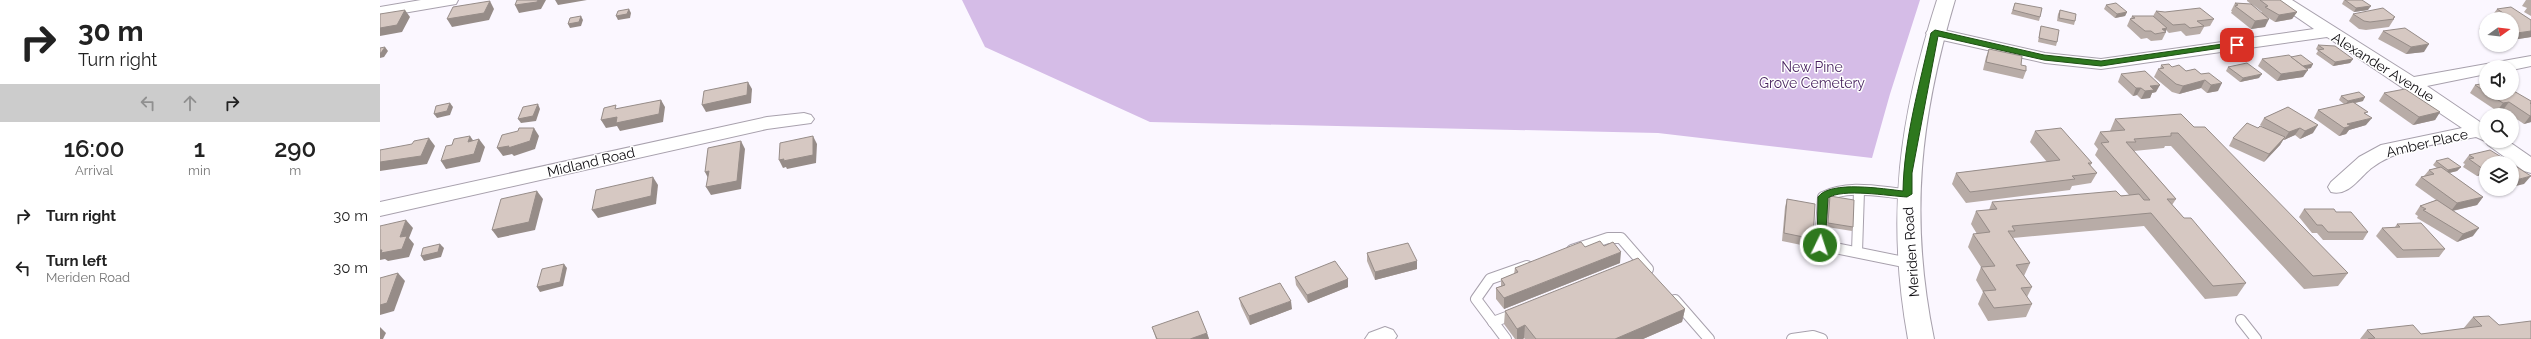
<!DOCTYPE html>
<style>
:root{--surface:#fff;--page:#f2f2f2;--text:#222;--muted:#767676}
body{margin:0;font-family:Raleway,sans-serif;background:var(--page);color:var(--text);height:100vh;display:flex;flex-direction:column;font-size:15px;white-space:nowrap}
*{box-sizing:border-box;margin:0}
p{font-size:13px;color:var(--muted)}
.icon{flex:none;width:22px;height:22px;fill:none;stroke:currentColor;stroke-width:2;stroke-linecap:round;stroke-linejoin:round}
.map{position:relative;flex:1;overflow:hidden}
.panel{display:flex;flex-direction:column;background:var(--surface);width:380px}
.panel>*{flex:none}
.guide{background:#fff;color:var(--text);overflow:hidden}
.needle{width:26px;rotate:75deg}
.buttons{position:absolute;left:2099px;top:12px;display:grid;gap:8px}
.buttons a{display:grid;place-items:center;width:40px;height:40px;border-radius:50%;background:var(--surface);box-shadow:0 1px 3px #0004;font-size:20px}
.pin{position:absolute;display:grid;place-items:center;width:34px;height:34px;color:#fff;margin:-17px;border-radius:8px;box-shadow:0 2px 6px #0006}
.me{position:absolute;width:44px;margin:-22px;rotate:4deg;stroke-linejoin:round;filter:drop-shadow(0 0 3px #0008)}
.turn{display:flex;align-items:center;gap:14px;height:84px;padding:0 12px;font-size:18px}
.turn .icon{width:52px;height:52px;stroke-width:2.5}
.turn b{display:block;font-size:28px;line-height:34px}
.lanes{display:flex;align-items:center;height:38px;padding:0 12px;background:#0003;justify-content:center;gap:20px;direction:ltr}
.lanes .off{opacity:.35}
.eta{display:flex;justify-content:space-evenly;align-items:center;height:68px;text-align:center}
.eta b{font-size:24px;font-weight:600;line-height:28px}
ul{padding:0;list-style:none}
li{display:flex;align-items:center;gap:12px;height:52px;padding:0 12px}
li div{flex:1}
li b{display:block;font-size:15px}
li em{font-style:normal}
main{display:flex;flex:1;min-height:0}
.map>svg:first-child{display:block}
.green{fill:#d5bce7}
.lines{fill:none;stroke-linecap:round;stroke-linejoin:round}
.service-casing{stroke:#a8a1ad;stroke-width:12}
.minor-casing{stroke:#a8a1ad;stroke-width:2}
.secondary-casing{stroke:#a8a1ad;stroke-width:2}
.service{stroke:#fff;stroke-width:10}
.minor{fill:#fff;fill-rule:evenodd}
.secondary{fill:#fff;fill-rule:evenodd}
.wall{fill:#b8aca7;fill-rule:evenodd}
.shaded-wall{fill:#968c88}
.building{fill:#d6c8c2;stroke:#968c88}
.route{fill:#2e781e;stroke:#1e4e14}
.labels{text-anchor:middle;stroke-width:3;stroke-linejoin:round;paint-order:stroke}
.park-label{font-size:14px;fill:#451f5c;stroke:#fff}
.street-label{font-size:14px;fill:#0f0d11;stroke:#fff}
</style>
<main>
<section class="panel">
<div class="guide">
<div class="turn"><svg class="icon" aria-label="right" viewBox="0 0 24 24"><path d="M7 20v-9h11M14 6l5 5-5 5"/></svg><div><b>30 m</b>Turn right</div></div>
<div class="lanes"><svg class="icon off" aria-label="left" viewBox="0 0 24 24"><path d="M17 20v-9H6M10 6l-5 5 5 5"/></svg><svg class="icon off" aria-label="ahead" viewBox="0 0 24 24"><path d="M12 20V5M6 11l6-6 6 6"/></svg><svg class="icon" aria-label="right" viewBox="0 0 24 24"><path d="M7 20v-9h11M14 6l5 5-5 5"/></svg></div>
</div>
<div class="eta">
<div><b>16:00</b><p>Arrival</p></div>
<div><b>1</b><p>min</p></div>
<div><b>290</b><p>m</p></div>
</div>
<ul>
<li><svg class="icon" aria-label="right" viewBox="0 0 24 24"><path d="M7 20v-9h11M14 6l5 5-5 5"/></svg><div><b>Turn right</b></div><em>30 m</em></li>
<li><svg class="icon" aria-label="left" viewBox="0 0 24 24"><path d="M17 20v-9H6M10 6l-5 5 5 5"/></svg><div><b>Turn left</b><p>Meriden Road</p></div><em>30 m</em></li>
</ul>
</section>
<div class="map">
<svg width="2151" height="339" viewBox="0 0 2151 339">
<rect width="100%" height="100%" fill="#fbf7ff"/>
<polygon class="green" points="582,0 1540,0 1510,94 1492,158 1278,133 770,122 605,47"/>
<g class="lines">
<g class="service-casing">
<g id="service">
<path d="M1527 194C1500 192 1469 184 1443 197L1440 245 1529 263"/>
<polyline points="1192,250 1228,238 1241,238 1268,269"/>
<polyline points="1477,252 1479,191"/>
<polyline points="1295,300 1329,339"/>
<polyline points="1861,320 1876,339"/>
<polyline points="1113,322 1137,313"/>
<polyline points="1126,339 1096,299 1110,279 1147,266"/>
<polyline points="1412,339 1433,336 1442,339"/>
</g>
</g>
<g class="minor-casing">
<g id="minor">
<polygon points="41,0 78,0 76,4 70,5 0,17 0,7"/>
<path d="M1892 0H1912L2034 77 2151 56V66L2132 70V67H2106V74L2047 86 2106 126V141H2128L2151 157V173L2144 171 2108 145 2105 141 2096 137C2062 144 2021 146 1993 167 1980 176 1969 197 1951 192L1948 187 1951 182 1979 157 2001 145 2082 128 1947 37 1721 69 1665 63 1549 37 1546 33 1549 29 1555 28 1665 53 1721 59 1934 29Z"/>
<polygon points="424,113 431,115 434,119 431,123 387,129 0,216 0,202 387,117"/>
<polygon points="1005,327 1013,330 1017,336 1015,339 985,339 989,333"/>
</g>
</g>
<g class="secondary-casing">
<path id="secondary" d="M1557 0H1575C1540 118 1529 217 1554 339H1528C1506 217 1519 118 1557 0Z"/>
</g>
<use href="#service" class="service"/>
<use href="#minor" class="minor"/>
<use href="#secondary" class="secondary"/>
</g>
<g class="wall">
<path d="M1867 0H1900L1917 12 1912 19 1895 22 1887 17 1885 27 1871 29 1851 13 1852 11H1851L1855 3 1871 4 1867 1ZM1872 4 1882 12 1881 13Z"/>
<polygon points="1964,0 1982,0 1988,10 1974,12 1962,4"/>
<polygon points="2146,0 2151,0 2151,16 2144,12 2147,8 2142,6"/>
<polygon points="1635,3 1660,17 1659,21 1631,14"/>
<polygon points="1726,5 1747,12 1745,16 1735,18 1724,9"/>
<polygon points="2117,9 2151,20 2151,37 2132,40 2132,19 2116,19 2112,16"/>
<polygon points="1680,10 1695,21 1694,25 1677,21 1678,14"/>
<polygon points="1776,11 1834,19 1830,26 1824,27 1820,34 1806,36 1801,31 1789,33 1786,30 1785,32 1786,32 1782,40 1771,41 1767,38 1761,39 1747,26 1750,19 1751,18 1752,16 1773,16"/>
<polygon points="1973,14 2014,19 2009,27 1986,30 1979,29 1969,21"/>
<polygon points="2104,21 2106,21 2106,33 2099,29"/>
<polygon points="1661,26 1677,42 1676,46 1658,42 1660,30"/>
<polygon points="2003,31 2044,52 2026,54 1998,39"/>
<polygon points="1938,45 1973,59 1970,63 1953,66 1936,54 1938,51 1936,49"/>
<polygon points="1609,49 1641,65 1646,71 1643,79 1603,70 1606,57"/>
<polygon points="1911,57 1931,68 1927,69 1923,77 1897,81 1878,66 1882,59"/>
<polygon points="1781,65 1792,67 1806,71 1815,69 1838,91 1827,93 1821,88 1799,94 1792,92 1774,77 1778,69 1780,69"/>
<polygon points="1848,67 1879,78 1860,82 1846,71"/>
<polygon points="1741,74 1776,92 1772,93 1770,98 1761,99 1757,95 1753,96 1738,82"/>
<polygon points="2106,83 2106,93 2132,93 2151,101 2151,122 2144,124 2132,116 2132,115 2131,115 2123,110 2117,111 2090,93 2095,85"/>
<polygon points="2004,93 2060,112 2055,120 2033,125 1999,101"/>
<polygon points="1961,96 1983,101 1975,103 1986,114 1986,125 1969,130 1966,134 1959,136 1934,118 1938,110 1964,104 1959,100"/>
<polygon points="1908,107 1933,133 1920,139 1915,135 1904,140 1903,140 1900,145 1884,162 1849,146 1853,138 1883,127 1880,125 1884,118"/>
<polygon points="1735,119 1814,127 1968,273 1958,286 1924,289 1791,146 1785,146 1784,148 1754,151 1796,199 1792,205 1804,218 1866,283 1857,296 1825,299 1764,226 1633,238 1650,263 1644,276 1652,287 1647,297 1652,304 1646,317 1608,321 1598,304 1603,292 1596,280 1601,267 1588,247 1593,234 1597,234 1591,224 1596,211 1609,210 1612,202 1749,195 1715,155 1718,149 1714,144 1720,132 1730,131"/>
<polygon points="1655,131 1712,163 1710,166 1717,173 1711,183 1692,186 1690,190 1586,203 1572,184 1576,173 1667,162 1650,142"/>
<polygon points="2089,155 2106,163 2106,178 2101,175 2097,176 2083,167 2085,164 2083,163"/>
<polygon points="2056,161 2081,167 2077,171 2069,173 2103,197 2097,205 2073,211 2093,236 2077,242 2037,218 2038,216 2035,214 2040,206 2056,200 2035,185 2041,177 2044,176 2049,170 2057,168 2053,165"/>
<polygon points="1450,196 1473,227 1472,231 1447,227 1448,200"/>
<polygon points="1407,199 1433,239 1431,247 1402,241 1405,207"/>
<polygon points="1924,209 1956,212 1988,232 1983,240 1943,240 1937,233 1932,233 1919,217"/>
<polygon points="2017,224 2065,249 2059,257 2017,258 1996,236 2002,228 2015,227"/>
<polygon points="1224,246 1240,263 1124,309 1116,299 1116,288 1121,286 1121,279 1134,274 1135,268 1205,247"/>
<polygon points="987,253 1037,261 1037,269 995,280 987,261"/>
<polygon points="915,277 968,279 968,287 928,303 916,285"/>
<polygon points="859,298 912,309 870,325 861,306"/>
<polygon points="1305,309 1302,322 1263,339 1145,339 1144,338 1143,339 1135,339 1124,324 1125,311"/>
<polygon points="2093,317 2119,325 2151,339 1980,339 1987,330 2041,334 2083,329"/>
<polygon points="772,327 827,333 829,339 776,339"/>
</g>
<g class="shaded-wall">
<polygon points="158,0 166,0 161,9 139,13 135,5"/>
<polygon points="175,0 207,0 178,5"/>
<polygon points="110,1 114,9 109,20 72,27 67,19"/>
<polygon points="1991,6 1988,10 1974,12 1976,8"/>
<polygon points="249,9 251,13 250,18 238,20 236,16"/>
<polygon points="25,10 30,17 22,32 0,36 0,28"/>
<polygon points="1747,12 1745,16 1735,18 1737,14"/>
<polygon points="1917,12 1912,19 1895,22 1899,15"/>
<polygon points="201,16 203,20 201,26 190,28 188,24"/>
<polygon points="1889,19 1885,27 1871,29 1875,21"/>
<polygon points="1787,28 1785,33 1782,29"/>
<polygon points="2151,31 2151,37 2132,40 2132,39 2137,33"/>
<polygon points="2049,44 2044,52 2026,54 2031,47"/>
<polygon points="5,47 8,51 4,57 0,58 0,53"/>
<polygon points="1973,59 1970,63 1953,66 1955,62"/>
<polygon points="1933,64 1931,68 1920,70 1923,66"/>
<polygon points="1928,70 1923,77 1897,81 1901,74"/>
<polygon points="1882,74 1879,78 1860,82 1863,78"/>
<polygon points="1825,80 1821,88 1799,94 1803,86"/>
<polygon points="368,82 372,89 371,103 326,112 322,105"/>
<polygon points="1842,83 1838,91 1827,93 1831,85"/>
<polygon points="1780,85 1776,92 1772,93 1770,98 1761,99 1765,91 1770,86"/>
<polygon points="1756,88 1761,88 1757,95 1753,96"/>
<polygon points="1985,97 1983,101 1965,105 1968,101"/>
<polygon points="281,100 285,107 283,122 240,131 237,126 226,128 221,120"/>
<polygon points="2129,102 2123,110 2117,111 2123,103"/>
<polygon points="70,103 73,107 70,115 57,118 54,114"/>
<polygon points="158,104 160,109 156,121 141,123 138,119"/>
<polygon points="2060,112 2055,120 2033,125 2039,117"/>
<polygon points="2150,116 2151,116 2151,122 2144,124"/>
<polygon points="1992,118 1986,125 1969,130 1966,134 1959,136 1967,124"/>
<polygon points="1938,125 1933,133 1920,139 1925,131"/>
<polygon points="154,128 159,136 155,149 134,156 132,154 123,156 117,148"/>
<polygon points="1920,128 1915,135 1904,140 1909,132"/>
<polygon points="90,136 95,143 88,142"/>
<polygon points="433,136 437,144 436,163 407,169 406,167 403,168 399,160"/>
<polygon points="1905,137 1900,145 1884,162 1889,154"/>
<polygon points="49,138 55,146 47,164 0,171 0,162"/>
<polygon points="99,139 105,147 100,162 66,169 61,161"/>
<polygon points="361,141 365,149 361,189 331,195 326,187"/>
<polygon points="2081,167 2077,171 2065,174 2068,170"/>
<polygon points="2106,168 2106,169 2101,175 2097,176 2103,169"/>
<polygon points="329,171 329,180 325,172"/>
<polygon points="2151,176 2144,184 2132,187 2132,181"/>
<polygon points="273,177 278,185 276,204 218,218 212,210"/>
<polygon points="157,191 163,199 155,230 118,238 112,230"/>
<polygon points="2103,197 2097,205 2071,211 2077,203"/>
<polygon points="26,220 33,228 29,238 34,244 29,257 8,261 5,259 0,260 0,250 20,237"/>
<polygon points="2099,228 2093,236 2077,242 2083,234"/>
<polygon points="60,244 64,248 61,257 44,261 41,256"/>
<polygon points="1241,252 1240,263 1124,309 1124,298"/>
<polygon points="1037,261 1037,269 995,280 995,272"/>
<polygon points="184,264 187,268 183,286 160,292 157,287"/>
<polygon points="18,273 25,281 14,311 0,315 0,305"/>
<polygon points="968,279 968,287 928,303 927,295"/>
<polygon points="911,301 912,309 870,325 869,316"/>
<polygon points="1305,309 1302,322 1263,339 1235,339"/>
<polygon points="1145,325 1144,338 1143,339 1137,339 1137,329"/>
<polygon points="0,327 6,333 3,339 0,339"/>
<polygon points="827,333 829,339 810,339"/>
</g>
<g class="building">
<polygon points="137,0 158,0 157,2 135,5"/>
<polygon points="1880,0 1900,0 1917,12 1899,15 1885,7 1888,6"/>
<polygon points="1965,0 1982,0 1991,6 1976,8"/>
<polygon points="110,1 104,13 67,19 73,7"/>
<polygon points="1635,3 1662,8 1660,17 1633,10"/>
<polygon points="1736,3 1747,12 1737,14 1726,5"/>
<polygon points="1855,3 1871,4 1889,19 1875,21 1855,6 1858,5"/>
<polygon points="2131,7 2151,20 2151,31 2137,33 2132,30 2132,19 2121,19 2131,18 2117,9"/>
<polygon points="1820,8 1834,19 1817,21 1824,26 1810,28 1805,24 1793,25 1776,11 1785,12"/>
<polygon points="2003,8 2015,17 2013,18 2014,19 1990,22 1984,21 1973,14"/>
<polygon points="249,9 247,14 236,16 238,11"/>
<polygon points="25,10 17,25 0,28 0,14"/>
<polygon points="1680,10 1696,14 1695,21 1679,18"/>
<polygon points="201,16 199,22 188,24 190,18"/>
<polygon points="1752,16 1773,16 1787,28 1782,29 1786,32 1775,34 1771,31 1765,31 1750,19 1755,18"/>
<polygon points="1661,26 1679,30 1677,42 1659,38"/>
<polygon points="2025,28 2049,44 2031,47 2003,31"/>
<polygon points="1938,45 1955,46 1973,59 1955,62 1938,50 1944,49"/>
<polygon points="5,47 1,53 0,53 0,48"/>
<polygon points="1609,49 1642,56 1641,65 1646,66 1646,71 1606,62"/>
<polygon points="1909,55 1928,70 1901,74 1882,59"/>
<polygon points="1921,55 1933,64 1923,66 1911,57"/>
<polygon points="1867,63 1882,74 1863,78 1848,67"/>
<polygon points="1789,64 1792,67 1799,65 1806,71 1815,69 1821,74 1829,73 1842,83 1831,85 1825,80 1803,86 1796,84 1778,69 1784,68 1781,65"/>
<polygon points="1765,71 1780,85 1770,86 1774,90 1765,91 1761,88 1756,88 1741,74"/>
<polygon points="368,82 367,95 322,105 324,91"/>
<polygon points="2106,83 2106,92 2095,85"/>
<polygon points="2025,89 2060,112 2039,117 2004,93"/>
<polygon points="2132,90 2151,101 2151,103 2150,103 2151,104 2151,116 2150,116 2129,102 2123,103 2107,93 2132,93"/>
<polygon points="1979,92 1985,97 1968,101 1961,96"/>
<polygon points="281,100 279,114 236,123 237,117 221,120 224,108 236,105 235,109"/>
<polygon points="1973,102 1988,112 1984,113 1992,118 1967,124 1971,126 1964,128 1938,110"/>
<polygon points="70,103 67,111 54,114 56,106"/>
<polygon points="158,104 153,116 138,119 143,107"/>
<polygon points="1908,107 1938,125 1925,131 1920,128 1909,132 1884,118"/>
<polygon points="1801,114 1814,127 1825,127 1968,273 1933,276 1798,133 1791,133 1791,136 1754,139 1756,142 1746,142 1796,199 1787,199 1804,218 1811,218 1866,283 1833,286 1771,213 1632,226 1635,231 1628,231 1650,263 1636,265 1652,287 1641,288 1652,304 1614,308 1603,291 1616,290 1601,267 1615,266 1593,234 1610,232 1596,211 1617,209 1612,202 1736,191 1741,196 1759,194 1764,200 1770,200 1721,143 1729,142 1720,132 1745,130 1735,119"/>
<polygon points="1867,123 1878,128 1880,126 1905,137 1889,154 1853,138"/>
<polygon points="139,128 154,128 150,141 128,148 129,146 117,148 122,135 138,131"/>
<polygon points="1681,128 1712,163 1708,163 1717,173 1692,176 1695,179 1590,192 1576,173 1680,160 1655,131"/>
<polygon points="90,136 88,142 99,139 94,154 61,161 66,146 72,145 74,139"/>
<polygon points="433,136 433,155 403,161 404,159 399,160 400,143"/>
<polygon points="49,138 41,156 0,162 0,150 32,144 34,141"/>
<polygon points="361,141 357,181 326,187 329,171 325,172 328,148"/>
<polygon points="2110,150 2131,163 2106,163 2106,168 2103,169 2089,159 2094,158 2089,155"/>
<polygon points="2068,158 2081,167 2068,170 2056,161"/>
<polygon points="2132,164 2151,176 2132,181"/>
<polygon points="2061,167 2103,197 2077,203 2041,177 2054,174 2049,170"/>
<polygon points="273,177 271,196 212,210 216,190"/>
<polygon points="157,191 149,222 112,230 121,199"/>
<polygon points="1450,196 1474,200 1473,227 1448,223"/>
<polygon points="1407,199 1435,204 1433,239 1404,233"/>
<polygon points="2057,200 2099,228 2083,234 2043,210 2046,209 2040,206"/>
<polygon points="1924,209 1954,209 1956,212 1971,212 1988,232 1948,232 1942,225 1937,225"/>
<polygon points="26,220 20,237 27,236 22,249 1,253 2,250 0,250 0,226"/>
<polygon points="2041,223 2065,249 2023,250 2002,228 2020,227 2017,224"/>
<polygon points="1220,241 1224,246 1233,242 1241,252 1124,298 1116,288 1125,285 1121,279 1138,272 1135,268 1201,242 1205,247"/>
<polygon points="1028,243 1037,261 995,272 987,253"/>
<polygon points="60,244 58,252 41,256 43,248"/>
<polygon points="1258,258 1305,309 1235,339 1156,339 1145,325 1137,329 1125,311"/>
<polygon points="955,261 968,279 927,295 915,277"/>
<polygon points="184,264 180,282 157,287 162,269"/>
<polygon points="18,273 7,303 0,305 0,278"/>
<polygon points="900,283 911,301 869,316 859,298"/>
<polygon points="818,311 827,333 810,339 777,339 772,327"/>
<polygon points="2109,316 2119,325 2151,321 2151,339 1988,339 1995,338 1987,330 2033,325 2041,334 2102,326 2093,317"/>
</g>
<path class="route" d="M1555 30 1664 55 1721 61 1857 42 1861 45 1721 66 1664 60 1558 36 1532 173V194L1527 197C1509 196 1462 188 1448 198L1445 245 1440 248 1437 247 1438 197C1450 180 1504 189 1523 191 1524 138 1540 84 1551 33Z"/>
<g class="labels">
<g class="park-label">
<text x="1432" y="72">New Pine<tspan x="1432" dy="16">Grove Cemetery</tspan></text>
</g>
<g class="street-label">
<text transform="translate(2003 67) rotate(32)" y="5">Alexander Avenue</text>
<text transform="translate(2047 143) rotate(-13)" y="5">Amber Place</text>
<text transform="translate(211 162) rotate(-13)" y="5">Midland Road</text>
<text transform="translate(1531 252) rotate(-94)" y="5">Meriden Road</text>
</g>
</g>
</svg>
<div class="buttons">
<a><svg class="needle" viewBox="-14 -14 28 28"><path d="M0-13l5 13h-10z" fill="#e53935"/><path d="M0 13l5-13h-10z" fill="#767676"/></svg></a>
<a><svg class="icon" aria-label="sound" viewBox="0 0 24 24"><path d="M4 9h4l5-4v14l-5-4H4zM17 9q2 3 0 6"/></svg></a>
<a><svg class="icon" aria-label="search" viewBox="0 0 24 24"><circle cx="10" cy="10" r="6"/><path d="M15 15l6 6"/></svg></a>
<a><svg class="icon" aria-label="layers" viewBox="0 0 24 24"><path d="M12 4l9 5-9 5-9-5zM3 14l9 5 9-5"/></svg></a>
</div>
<div class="pin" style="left:1857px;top:45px;background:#d93025"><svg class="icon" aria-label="arrive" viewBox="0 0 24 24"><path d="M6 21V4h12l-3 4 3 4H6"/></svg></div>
<svg class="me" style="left:1440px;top:245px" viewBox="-20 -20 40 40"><circle r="17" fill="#2e781e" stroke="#fff" stroke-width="3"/><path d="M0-11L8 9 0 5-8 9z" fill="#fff"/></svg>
</div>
</main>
